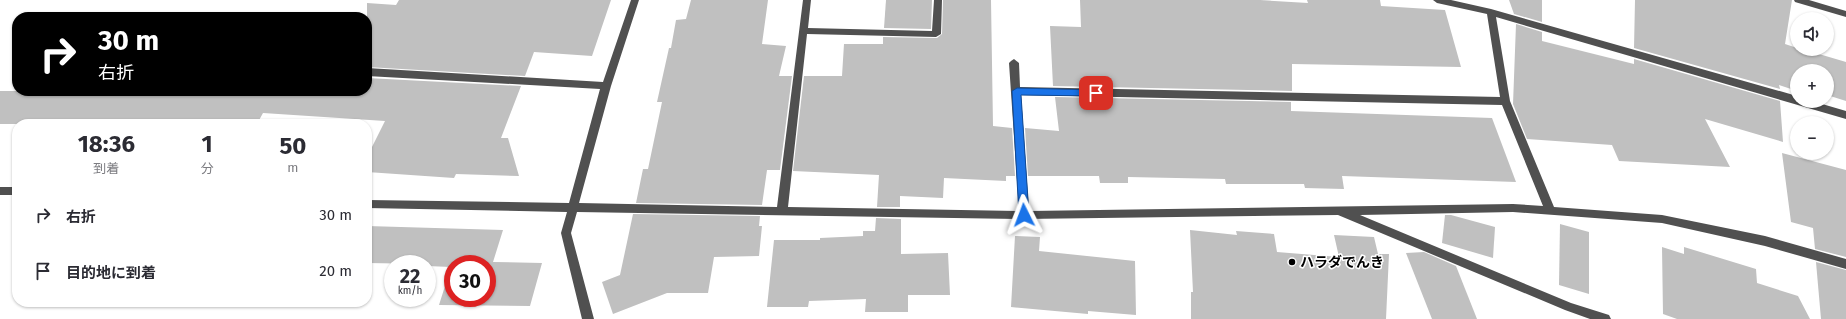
<!DOCTYPE html>
<html lang="ja">
<meta charset="utf-8">
<style>
:root{--surface:#fff;--page:#f7f7f7;--text:#2b2b33;--muted:#7c7c81}
body{margin:0;font-family:"Fira Sans","Noto Sans JP",sans-serif;background:var(--page);color:var(--text);height:100vh;display:flex;flex-direction:column;font-size:15px;white-space:nowrap}
*{box-sizing:border-box;margin:0}
p{font-size:13px;color:var(--muted)}
.icon{flex:none;width:22px;height:22px;fill:none;stroke:currentColor;stroke-width:2;stroke-linecap:round;stroke-linejoin:round}
.map{position:relative;flex:1;overflow:hidden}
.side{position:absolute;left:12px;top:119px;width:360px;height:188px;display:flex;flex-direction:column;background:var(--surface);border-radius:16px;box-shadow:0 1px 3px #0004}
.side>*{flex:none}
.hud{position:absolute;left:12px;top:12px;width:360px;height:84px;border-radius:16px;box-shadow:0 1px 3px #0004;background:#000;color:#fff;overflow:hidden}
.buttons{position:absolute;left:1790px;top:12px;display:grid;gap:8px}
.buttons a{display:grid;place-items:center;width:44px;height:44px;border-radius:50%;background:var(--surface);box-shadow:0 1px 3px #0004;font-size:20px}
.speed{position:absolute;left:384px;top:255px;display:flex;gap:8px;font-size:20px;font-weight:700;text-align:center}
.speed>*{display:grid;place-content:center;width:52px;height:52px;border-radius:50%;background:var(--surface);box-shadow:0 1px 3px #0004;line-height:1}
.speed small{font-size:10px;font-weight:400}
.speed .limit{border:6px solid #d22;background:#fff;color:#111}
.pin{position:absolute;display:grid;place-items:center;width:34px;height:34px;color:#fff;margin:-17px;border-radius:8px;box-shadow:0 2px 6px #0006}
.me{position:absolute;width:44px;margin:-22px;rotate:357deg;stroke-linejoin:round;filter:drop-shadow(0 0 3px #0008)}
.turn{display:flex;align-items:center;gap:14px;height:84px;padding:0 20px;font-size:18px}
.turn .icon{width:52px;height:52px;stroke-width:2.5}
.turn b{display:block;font-size:28px;line-height:34px}
.eta{display:flex;justify-content:space-evenly;align-items:center;height:68px;text-align:center}
.eta b{font-size:24px;font-weight:700;line-height:28px}
ul{padding:0;list-style:none}
li{display:flex;align-items:center;gap:12px;height:56px;padding:0 20px}
li div{flex:1}
li b{display:block;font-size:15px}
li em{font-style:normal}
.map>svg:first-child{display:block}
.building{fill:#c0c0c0;fill-rule:evenodd}
.lines{fill:none;stroke-linecap:round;stroke-linejoin:round}
.minor{fill:#505050;fill-rule:evenodd}
.route{fill:#1a73e8;stroke:#114b97}
.poi-dot{fill:#000;stroke:#fff;stroke-width:1.5}
.labels{text-anchor:middle;stroke-width:3;stroke-linejoin:round;paint-order:stroke}
.poi-label{font-size:14px;font-weight:bold;fill:#000;stroke:#fff;text-anchor:start}
</style>
<div class="map">
<svg width="1846" height="319" viewBox="0 0 1846 319">
<rect width="100%" height="100%" fill="#fff"/>
<g class="building">
<polygon points="399,0 611,0 592,56 534,52 525,76 367,67 367,3 396,5"/>
<polygon points="691,0 768,0 762,44 786,46 779,76 792,76 780,170 767,170 762,205 636,203 643,169 648,169 662,102 657,102 669,48 671,48 676,20 686,19"/>
<polygon points="886,0 932,0 931,29 884,28"/>
<polygon points="943,0 991,0 993,126 1012,128 1015,176 1006,176 1006,181 944,178 943,198 900,196 900,207 877,207 879,175 793,171 804,76 842,76 844,44 883,44 883,37 937,38 942,34"/>
<polygon points="1080,0 1260,0 1308,3 1307,0 1380,0 1381,6 1445,10 1461,67 1292,64 1292,91 1053,86 1050,26 1081,27"/>
<polygon points="1509,0 1542,0 1542,22 1514,14"/>
<polygon points="1635,0 1792,0 1785,44 1797,48 1797,49 1802,49 1846,62 1846,101 1827,95 1827,71 1797,71 1797,86 1794,85 1794,90 1779,85 1780,89 1634,48"/>
<polygon points="1516,24 1542,32 1542,41 1634,64 1634,59 1780,101 1783,142 1705,119 1730,167 1619,161 1612,145 1527,139 1513,104"/>
<polygon points="367,78 521,86 501,138 508,138 519,176 456,174 454,178 367,172 367,157 385,121 263,113 257,124 0,124 0,91 367,91"/>
<polygon points="1055,97 1291,102 1291,111 1492,118 1516,182 1342,176 1344,189 1305,188 1304,184 1226,184 1225,179 1128,177 1128,183 1100,183 1099,176 1028,176 1025,128 1059,131"/>
<polygon points="1782,153 1846,170 1846,257 1815,249 1813,228 1791,222"/>
<polygon points="633,214 760,216 759,226 762,226 759,256 714,257 708,293 667,293 613,314 602,282 620,275"/>
<polygon points="1445,215 1451,215 1495,227 1493,258 1442,243"/>
<polygon points="876,218 901,219 901,254 948,253 950,295 908,295 908,312 865,312 866,299 809,301 808,307 767,307 774,240 820,240 820,238 863,236 863,231 875,231"/>
<polygon points="1560,224 1589,232 1589,294 1559,285"/>
<path d="M367 226 503 230 493 262 542 263 530 306 439 305 451 267 427 266V264L367 263ZM453 264H487V298H453Z"/>
<polygon points="1190,230 1237,235 1236,231 1274,234 1277,252 1339,257 1334,235 1374,237 1378,254 1389,254 1386,319 1191,319 1191,292 1193,292"/>
<polygon points="1015,236 1040,237 1039,251 1135,261 1136,315 1088,311 1088,314 1011,307"/>
<polygon points="1662,247 1684,254 1684,247 1756,269 1757,283 1798,296 1810,319 1677,319 1663,314"/>
<polygon points="1424,252 1456,266 1477,319 1432,319 1406,253"/>
<polygon points="1816,262 1846,270 1846,319 1821,319"/>
</g>
<g class="lines">
<g class="minor">
<path d="M631 0H639L611 86 579 203 777 207 803 0H811L808 28 932 31 934 0H942L941 34 936 37 807 34 788 207 1019 211 1009 63 1011 61 1014 59 1019 63 1020 87 1500 97 1487 14 1437 3 1433 0H1451L1491 9 1797 96V101H1812L1846 111V119L1496 17 1510 101 1554 207 1662 215 1765 236 1846 259V269L1765 246 1662 223 1513 212 1360 215 1571 303 1609 315 1611 319H1590L1565 310 1338 215 1024 219 577 212 571 233 594 319H582L561 233 567 212 367 208V200L569 203 600 89 367 76V68L603 82ZM1021 95 1502 105 1543 206 1513 204 1029 211Z"/>
<polygon points="1794,0 1809,0 1846,11 1846,17 1795,2"/>
<rect x="0" y="187" width="17" height="8"/>
</g>
</g>
<polygon class="route" points="1017,88 1096,90 1100,93 1096,96 1021,95 1029,215 1024,219 1019,215 1012,91"/>
<circle class="poi-dot" cx="1292" cy="262" r="4"/>
<g class="labels">
<g class="poi-label">
<text x="1300" y="267">ハラダでんき</text>
</g>
</g>
</svg>
<div class="buttons">
<a><svg class="icon" aria-label="sound" viewBox="0 0 24 24"><path d="M4 9h4l5-4v14l-5-4H4zM17 9q2 3 0 6"/></svg></a>
<a>+</a>
<a>−</a>
</div>
<div class="speed"><div>22<small>km/h</small></div><div class="limit">30</div></div>
<div class="pin" style="left:1096px;top:93px;background:#d93025"><svg class="icon" aria-label="arrive" viewBox="0 0 24 24"><path d="M6 21V4h12l-3 4 3 4H6"/></svg></div>
<svg class="me" style="left:1024px;top:215px" viewBox="-20 -20 40 40"><path d="M0-17L14 15 0 8-14 15z" fill="#1a73e8" stroke="#fff" stroke-width="4"/></svg>
<div class="hud">
<div class="turn"><svg class="icon" aria-label="right" viewBox="0 0 24 24"><path d="M7 20v-9h11M14 6l5 5-5 5"/></svg><div><b>30 m</b>右折</div></div>
</div>
<section class="side">
<div class="eta">
<div><b>18:36</b><p>到着</p></div>
<div><b>1</b><p>分</p></div>
<div><b>50</b><p>m</p></div>
</div>
<ul>
<li><svg class="icon" aria-label="right" viewBox="0 0 24 24"><path d="M7 20v-9h11M14 6l5 5-5 5"/></svg><div><b>右折</b></div><em>30 m</em></li>
<li><svg class="icon" aria-label="arrive" viewBox="0 0 24 24"><path d="M6 21V4h12l-3 4 3 4H6"/></svg><div><b>目的地に到着</b></div><em>20 m</em></li>
</ul>
</section>
</div>
